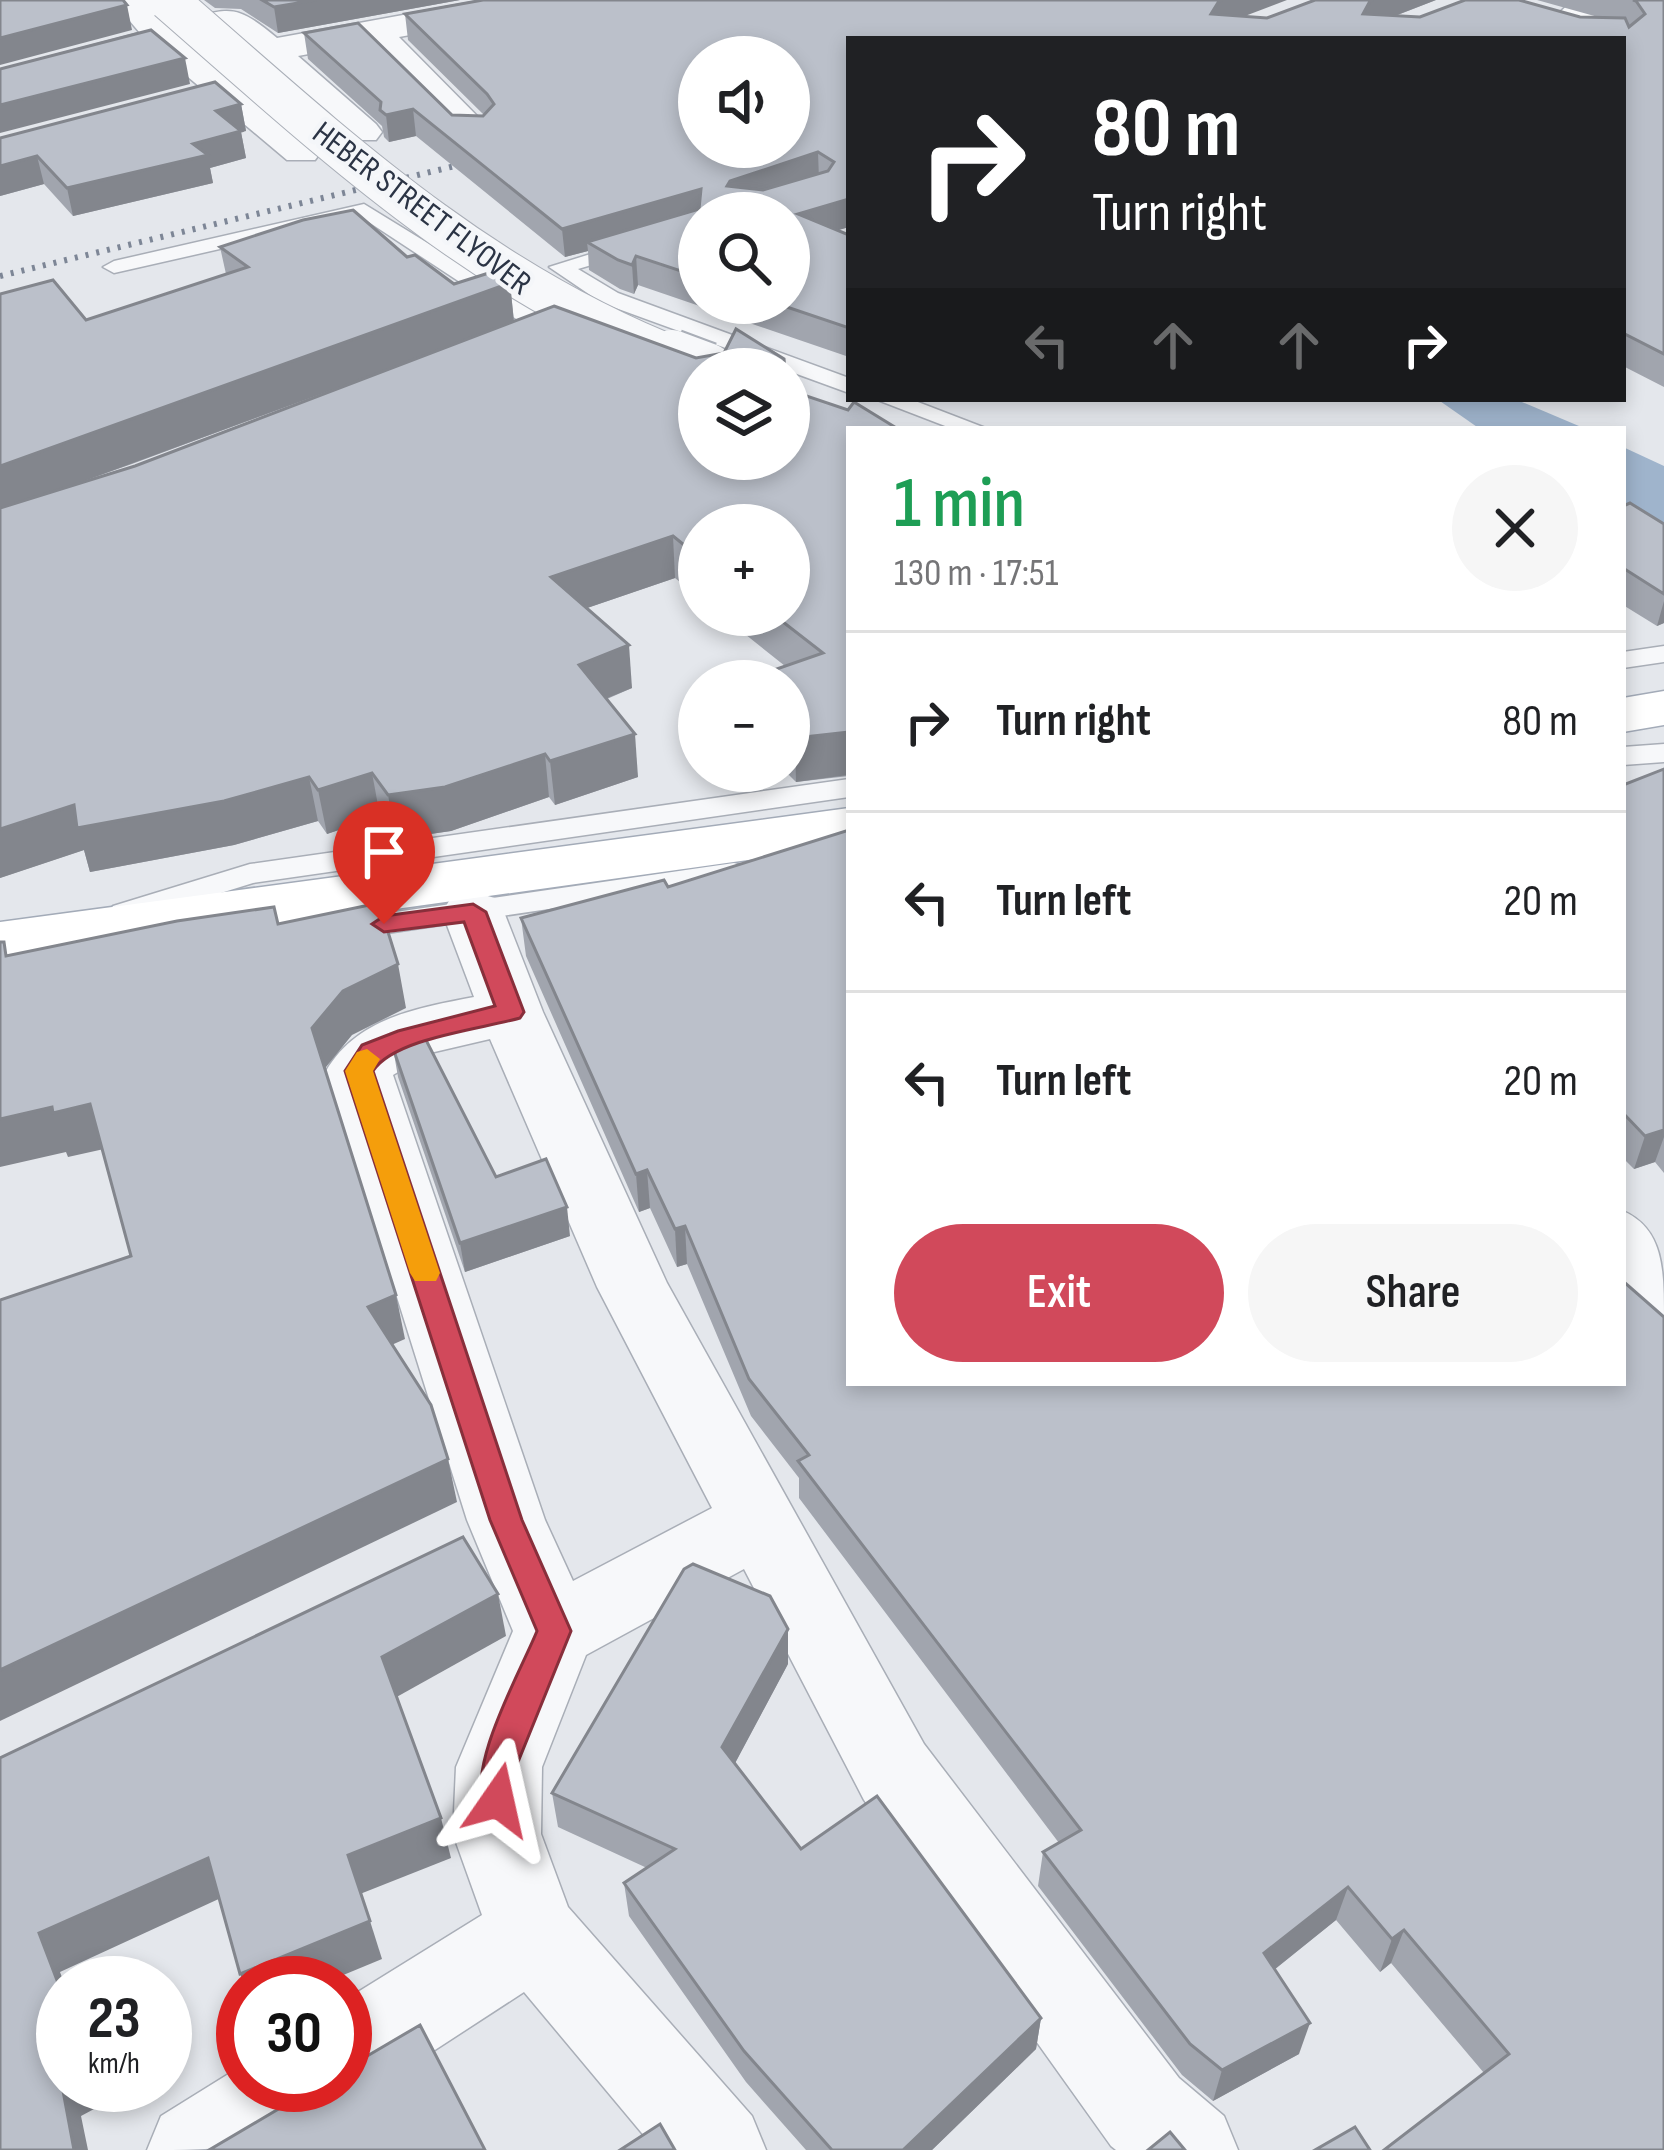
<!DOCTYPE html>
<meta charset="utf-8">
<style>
:root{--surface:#fff;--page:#f6f6f6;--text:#202124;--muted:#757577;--line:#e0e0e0;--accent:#d1495b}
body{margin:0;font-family:"Sofia Sans Condensed",sans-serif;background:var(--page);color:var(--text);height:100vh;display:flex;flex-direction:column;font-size:45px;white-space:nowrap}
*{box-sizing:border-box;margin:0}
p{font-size:39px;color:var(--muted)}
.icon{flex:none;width:66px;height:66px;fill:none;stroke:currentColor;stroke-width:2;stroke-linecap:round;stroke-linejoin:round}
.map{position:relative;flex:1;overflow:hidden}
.details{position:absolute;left:846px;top:426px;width:780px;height:960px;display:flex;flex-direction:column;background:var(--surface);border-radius:0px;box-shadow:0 6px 18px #0003}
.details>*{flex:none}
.banner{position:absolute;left:846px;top:36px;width:780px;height:366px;border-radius:0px;box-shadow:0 6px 18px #0003;background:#202124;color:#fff;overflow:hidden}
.buttons{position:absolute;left:678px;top:36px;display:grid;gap:24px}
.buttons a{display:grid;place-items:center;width:132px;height:132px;border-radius:50%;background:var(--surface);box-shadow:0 6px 18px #0003;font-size:60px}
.speed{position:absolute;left:36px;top:1956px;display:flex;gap:24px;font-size:60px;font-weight:700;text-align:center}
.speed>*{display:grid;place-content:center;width:156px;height:156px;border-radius:50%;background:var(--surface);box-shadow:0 6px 18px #0003;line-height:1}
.speed small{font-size:30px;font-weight:400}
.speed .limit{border:18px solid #d22;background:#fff;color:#111}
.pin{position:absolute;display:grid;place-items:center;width:102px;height:102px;color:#fff;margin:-123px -51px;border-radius:50% 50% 50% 0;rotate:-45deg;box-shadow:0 0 12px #0007}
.pin .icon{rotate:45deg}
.me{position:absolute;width:132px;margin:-66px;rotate:11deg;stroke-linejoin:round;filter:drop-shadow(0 0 9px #0008)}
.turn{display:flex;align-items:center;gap:42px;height:252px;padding:0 48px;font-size:54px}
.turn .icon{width:156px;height:156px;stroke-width:2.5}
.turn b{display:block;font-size:84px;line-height:102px}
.lanes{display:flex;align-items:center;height:114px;padding:0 48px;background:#0003;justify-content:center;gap:60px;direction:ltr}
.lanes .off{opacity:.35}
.round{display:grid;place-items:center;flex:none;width:126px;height:126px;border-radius:63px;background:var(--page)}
.headline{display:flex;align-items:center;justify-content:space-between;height:204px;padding:0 48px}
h1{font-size:72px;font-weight:600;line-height:90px;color:#1e9e55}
.cta{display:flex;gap:24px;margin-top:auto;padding:24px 48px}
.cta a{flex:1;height:138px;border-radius:72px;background:var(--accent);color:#fff;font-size:48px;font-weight:600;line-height:138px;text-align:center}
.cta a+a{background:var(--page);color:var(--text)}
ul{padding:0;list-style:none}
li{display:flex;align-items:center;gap:36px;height:180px;padding:0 48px;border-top:3px solid var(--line)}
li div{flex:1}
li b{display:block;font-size:45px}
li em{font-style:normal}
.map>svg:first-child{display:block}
.water{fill:#9fb4cc}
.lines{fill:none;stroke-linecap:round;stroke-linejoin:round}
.service-casing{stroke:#a9aeb7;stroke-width:3}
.minor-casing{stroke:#a9aeb7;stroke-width:3}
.tertiary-casing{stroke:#a9aeb7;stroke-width:3}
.primary-casing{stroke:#a3abb8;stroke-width:3}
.service{fill:#f7f8fa;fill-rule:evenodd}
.minor{fill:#f7f8fa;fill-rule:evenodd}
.tertiary{fill:#f7f8fa;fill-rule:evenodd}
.primary{fill:#fff;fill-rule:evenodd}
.rail{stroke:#7d8696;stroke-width:6;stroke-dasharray:3 8;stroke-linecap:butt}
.tertiary-bridge-far1-casing{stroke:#a9aeb7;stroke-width:42;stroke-linecap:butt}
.tertiary-bridge-casing{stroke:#a9aeb7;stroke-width:56;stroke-linecap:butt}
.tertiary-bridge-far1{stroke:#f7f8fa;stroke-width:40}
.tertiary-bridge{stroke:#f7f8fa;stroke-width:52}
.wall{fill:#a1a5ae;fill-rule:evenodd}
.shaded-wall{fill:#83868d}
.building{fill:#bbc0ca;stroke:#83868d;stroke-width:3;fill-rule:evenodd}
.route{fill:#d1495b;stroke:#882f3b;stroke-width:3}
.slow{fill:#f59e0b}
.labels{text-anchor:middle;stroke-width:9;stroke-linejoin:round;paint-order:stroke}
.far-street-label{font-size:33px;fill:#2b3445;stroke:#f4f6f9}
</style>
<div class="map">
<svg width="1664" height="2150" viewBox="0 0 1664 2150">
<rect width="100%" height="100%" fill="#e4e7ec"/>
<g class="water">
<polygon points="1437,399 1515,399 1586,429 1480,429"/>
<polygon points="1623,447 1664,466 1664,549 1623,525"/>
</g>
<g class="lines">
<g class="service-casing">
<g id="service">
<polygon points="364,204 579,336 568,343 539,334 361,217 114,273 103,267 114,261"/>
<polygon points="699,220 699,233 578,269 618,293 849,378 849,393 602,303 549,267"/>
<polygon points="875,399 910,399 988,429 953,429"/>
<polygon points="1664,646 1664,662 1623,668 1623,652"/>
<polygon points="1664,744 1664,762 1623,765 1623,747"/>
<polygon points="849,779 849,797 253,883 124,923 109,913 113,906 250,864"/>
<polygon points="734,863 745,866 749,873 745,880 340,940 325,930 340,920"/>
</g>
</g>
<g class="minor-casing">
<g id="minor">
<path d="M112 0H150L172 24C228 9 232 0 277 38L485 0H562L557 8 544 11 399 37 492 131 486 139H458L363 44 298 56 376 124 382 132 376 140H348L228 31 191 42 315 144 321 152 315 160H287L157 51 0 93V70L140 33Z"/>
<polygon points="1573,0 1613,0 1571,39 1531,39"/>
<path d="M473 892 495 898 504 912 543 1012 667 1283 924 1744 1179 2078 1224 2116 1238 2150H1116L1111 2146 864 1800 744 1569 586 1655 542 1767 541 1834 568 1907 752 2116 766 2150H656L524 1992 378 2087 345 2101 339 2098C310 2150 210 2150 147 2150L161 2116 243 2065V2085H345V2000L482 1915 453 1834 456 1767 513 1631 467 1520 326 1071C357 1018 417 1008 474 997L442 912 451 898ZM490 1039 597 1287 712 1508 573 1581 545 1520 393 1075 430 1053Z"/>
</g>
</g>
<g class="tertiary-casing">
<path id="tertiary" d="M1623 1211C1664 1229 1664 1270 1664 1320 1608 1302 1623 1261 1623 1211Z"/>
</g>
<g class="primary-casing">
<g id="primary">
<polygon points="1664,691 1664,725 1623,732 1623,698"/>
<polygon points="849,808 849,846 0,964 0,922"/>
</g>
</g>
<use href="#service" class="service"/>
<use href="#minor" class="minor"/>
<use href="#tertiary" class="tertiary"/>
<use href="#primary" class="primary"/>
<polyline class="rail" points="0,276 484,159"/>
<g class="tertiary-bridge-far1-casing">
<path id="tertiary-bridge-far1" d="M168 0C330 141 476 280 680 359"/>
</g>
<g class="tertiary-bridge-casing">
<polyline id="tertiary-bridge" points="672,356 707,369"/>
</g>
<use href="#tertiary-bridge-far1" class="tertiary-bridge-far1"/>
<use href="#tertiary-bridge" class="tertiary-bridge"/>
</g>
<g class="wall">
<polygon points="204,0 460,0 278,33 241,9 215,8"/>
<path d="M1436 0 1395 16 1598 17 1537 0H1664V387L1623 366V39H849V227L838 230 849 235V357L638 285 634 294 620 289 589 270 588 251 565 257 416 136 389 142 384 137 382 126 308 59 304 33 452 115 483 116 484 115 408 40 405 14 1267 18ZM699 213 789 303H699Z"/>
<polygon points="241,104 246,131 241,132 246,158 210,168 213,183 73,216 44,184 0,196 0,138"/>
<path d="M220 247 407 257 454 284 510 283 514 321 696 358 784 359 699 369 849 429V776L796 782 785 771H789V681L785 666 721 615H789L699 525V597L675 578 587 608 632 688 607 699 638 777 555 805 549 797 451 831 396 839 380 816 327 834 318 821 234 845 90 872 84 850 0 878V294L86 320 226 274ZM399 365 135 466 78 483 132 464Z"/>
<polygon points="1623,506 1664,524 1664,623 1657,626 1623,605"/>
<polygon points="1664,769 1664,1173 1655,1162 1634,1169 1623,1158 1623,785"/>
<polygon points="668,887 1664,2150 1484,2073 1391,1963 1380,1972 1336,1920 1274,1970 1299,2054 1213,2101 1182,2075 1038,1886 1043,1852 1059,1843 799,1498 799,1478 751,1416 687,1264 677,1267 650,1208 639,1212 526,956 521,918"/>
<polygon points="393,1048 496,1177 570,1236 465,1272 398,1077"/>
<polygon points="788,1664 735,1763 801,1849 1041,2018 1036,2049 932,2150 806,2150 746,2082 629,1916 624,1883 647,1868 558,1827 552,1793"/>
</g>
<g class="shaded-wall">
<polygon points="316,0 460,0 278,33 274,7"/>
<polygon points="1222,0 1287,0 1216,27 1211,14 1219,1"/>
<polygon points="1373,0 1436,0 1366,27 1363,14 1370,1"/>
<polygon points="127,5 132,30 0,65 0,38"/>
<polygon points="185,58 190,84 0,133 0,105"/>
<polygon points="241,104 246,131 241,132 246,158 210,168 213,183 73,216 67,188 193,144 216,111"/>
<polygon points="413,109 416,136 389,142 386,115"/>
<polygon points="818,152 819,180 728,213 727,186 730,181"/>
<polygon points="37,156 44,184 0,196 0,166"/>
<polygon points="701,189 702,213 587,242 588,251 565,257 562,229"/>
<polygon points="849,199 849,227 798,242 798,214"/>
<polygon points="636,256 638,285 634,294 632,265"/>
<polygon points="510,283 514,323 0,512 0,466"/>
<polygon points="673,536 675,578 555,619 551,577"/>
<polygon points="1664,601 1664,623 1657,626"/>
<polygon points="629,645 632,688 583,708 579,665"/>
<polygon points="849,731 848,775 796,782 795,738"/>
<polygon points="635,734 638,777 555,805 550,761"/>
<polygon points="545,754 549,797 451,831 396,839 388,795"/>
<polygon points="372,773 380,816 327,834 318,790"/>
<polygon points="309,777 318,821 234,845 90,872 84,850 0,878 0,829 74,805"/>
<polygon points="398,964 406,1008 352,1035 322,1072 312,1028 343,991"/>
<polygon points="90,1104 104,1149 68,1157 66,1152 0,1167 0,1119 52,1107"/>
<polygon points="1664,1130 1664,1137 1655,1162 1634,1169 1645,1136"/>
<polygon points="647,1170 650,1208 639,1212 636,1174"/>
<polygon points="567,1207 570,1236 465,1272 460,1243"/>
<polygon points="685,1226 687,1264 677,1267 675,1229"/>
<polygon points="396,1295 405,1339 378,1351 368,1307"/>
<polygon points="448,1459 457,1502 0,1721 0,1670"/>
<polygon points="498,1594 506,1636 393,1699 382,1657"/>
<polygon points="788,1629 788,1664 725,1782 722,1747"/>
<polygon points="441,1818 451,1858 360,1894 348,1855"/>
<polygon points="208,1858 223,1897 60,1972 64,1983 63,1996 39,1933"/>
<polygon points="1348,1887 1336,1920 1254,1986 1264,1953"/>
<polygon points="370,1921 382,1959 324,1983 244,1983 240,1974"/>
<polygon points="1404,1930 1391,1963 1380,1972 1392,1939"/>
<polygon points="1041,2018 1036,2049 932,2150 903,2150"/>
<polygon points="1310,2023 1299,2054 1213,2101 1222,2070"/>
<polygon points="63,2079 63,2085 103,2085 109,2101 81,2116 88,2150 74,2150 61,2080"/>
</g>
<g class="building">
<polygon points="0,0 123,0 127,5 0,38"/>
<polygon points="262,0 316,0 274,7"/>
<path d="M483 0H1222L1219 1 1211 14 1267 18 1315 0H1373L1370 1 1363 14 1420 17 1465 0H1519L1580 17 1625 18 1629 27 1645 14 1636 1 1633 0H1664V354L1623 333V39H849V199L798 214 849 235V328L775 303H789V213H699V277L636 256 632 265 618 260 587 242 699 209 701 189 562 229 413 109 386 115 380 110 381 102 304 33 358 23 452 115 483 116 494 104 487 94 405 14ZM699 57H789V147H699ZM818 152 834 162 828 171 763 190 727 186 730 181Z"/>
<polygon points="151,30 185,58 0,105 0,69"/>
<polygon points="215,82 241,104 216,111 241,131 193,144 208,155 67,188 37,156 0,166 0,138"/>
<polygon points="353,210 407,257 415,255 454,284 492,272 510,283 0,466 0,294 53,280 86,320 248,267 220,247 303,220"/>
<polygon points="554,306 696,358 724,353 736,329 784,359 785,369 699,369 699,459 789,459 789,390 848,410 854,402 898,429 849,429 849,732 795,738 789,732 789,681 742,681 823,653 774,615 789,615 789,525 699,525 699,557 673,536 551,577 629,645 579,665 635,734 550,761 545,754 445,787 388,795 372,773 318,790 309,777 224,801 77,828 74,805 0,829 0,508 135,466"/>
<polygon points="1630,503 1664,524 1664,594 1623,568 1623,506"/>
<polygon points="1664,769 1664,1130 1645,1136 1623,1113 1623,785"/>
<polygon points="849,830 849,1383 1623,1383 1623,1281 1664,1317 1664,2150 1384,2150 1509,2054 1404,1930 1392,1939 1348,1887 1264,1953 1310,2023 1222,2070 1190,2044 1043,1852 1081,1830 798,1461 809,1455 749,1379 685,1226 675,1229 647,1170 636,1174 521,918 664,880 668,887"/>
<polygon points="379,903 398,964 343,991 312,1028 396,1295 368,1307 431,1405 448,1459 0,1670 0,1300 131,1256 90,1104 53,1113 52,1107 0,1119 0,942 4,942 6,956 177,921 274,907 278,924"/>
<polygon points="418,1033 424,1036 496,1177 546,1159 567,1207 460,1243 393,1048"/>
<polygon points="463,1537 498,1594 382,1657 441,1818 348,1855 370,1921 240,1974 208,1858 39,1933 63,1996 63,2079 61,2080 74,2150 0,2150 0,1758"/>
<polygon points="693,1564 770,1596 788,1629 722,1747 801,1849 877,1796 1041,2018 903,2150 832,2150 744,2051 624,1883 675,1849 552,1793 684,1569"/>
<polygon points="420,2025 485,2150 209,2150 319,2085 345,2085 345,2069"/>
<polygon points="660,2124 675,2150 620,2150"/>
<polygon points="1355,2127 1370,2150 1315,2150"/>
<polygon points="1170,2132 1185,2150 1148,2150"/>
</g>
<path class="route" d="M473 904 486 912 524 1012 520 1018C482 1029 394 1038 373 1071L522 1520 571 1631 516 1767V1800L510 1812 498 1817 485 1812C465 1768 519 1675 537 1631L490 1520 345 1071 362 1045 398 1031 495 1006 464 922 384 932 372 924 384 916Z"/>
<polygon class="slow" points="367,1049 380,1059 373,1071 440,1273 436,1281 415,1281 410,1273 345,1071 357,1052"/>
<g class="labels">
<g class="far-street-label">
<text transform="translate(423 207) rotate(37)" y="12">HEBER STREET FLYOVER</text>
</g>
</g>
</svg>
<div class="buttons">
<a><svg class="icon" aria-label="sound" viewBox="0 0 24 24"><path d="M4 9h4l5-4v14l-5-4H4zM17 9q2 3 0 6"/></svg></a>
<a><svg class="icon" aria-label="search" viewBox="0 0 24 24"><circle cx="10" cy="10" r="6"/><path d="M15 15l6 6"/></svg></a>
<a><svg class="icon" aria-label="layers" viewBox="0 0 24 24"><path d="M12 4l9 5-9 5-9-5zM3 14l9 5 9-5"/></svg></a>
<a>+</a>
<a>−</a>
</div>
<div class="speed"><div>23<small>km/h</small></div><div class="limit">30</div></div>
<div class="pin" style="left:384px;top:924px;background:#d93025"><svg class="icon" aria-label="arrive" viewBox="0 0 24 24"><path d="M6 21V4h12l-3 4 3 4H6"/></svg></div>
<svg class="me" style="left:498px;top:1800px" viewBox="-20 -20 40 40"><path d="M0-17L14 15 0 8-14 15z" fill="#d1495b" stroke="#fff" stroke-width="4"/></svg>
<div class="banner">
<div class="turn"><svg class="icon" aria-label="right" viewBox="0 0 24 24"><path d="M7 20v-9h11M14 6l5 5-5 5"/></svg><div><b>80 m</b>Turn right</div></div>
<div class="lanes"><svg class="icon off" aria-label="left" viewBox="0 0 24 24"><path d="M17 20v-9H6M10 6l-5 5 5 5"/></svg><svg class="icon off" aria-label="ahead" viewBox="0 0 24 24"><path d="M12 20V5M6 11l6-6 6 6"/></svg><svg class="icon off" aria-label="ahead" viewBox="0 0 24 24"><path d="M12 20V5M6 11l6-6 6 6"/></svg><svg class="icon" aria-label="right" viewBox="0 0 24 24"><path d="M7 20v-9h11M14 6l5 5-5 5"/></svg></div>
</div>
<section class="details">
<div class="headline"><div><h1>1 min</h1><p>130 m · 17:51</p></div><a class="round"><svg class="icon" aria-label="close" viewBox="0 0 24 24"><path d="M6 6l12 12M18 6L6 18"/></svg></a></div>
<ul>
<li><svg class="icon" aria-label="right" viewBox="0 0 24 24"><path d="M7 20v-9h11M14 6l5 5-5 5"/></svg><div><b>Turn right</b></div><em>80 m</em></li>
<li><svg class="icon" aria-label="left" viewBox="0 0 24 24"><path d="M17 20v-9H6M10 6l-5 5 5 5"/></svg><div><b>Turn left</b></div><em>20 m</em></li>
<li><svg class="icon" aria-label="left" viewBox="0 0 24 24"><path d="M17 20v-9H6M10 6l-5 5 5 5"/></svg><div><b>Turn left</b></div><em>20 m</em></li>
</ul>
<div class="cta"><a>Exit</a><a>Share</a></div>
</section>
</div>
